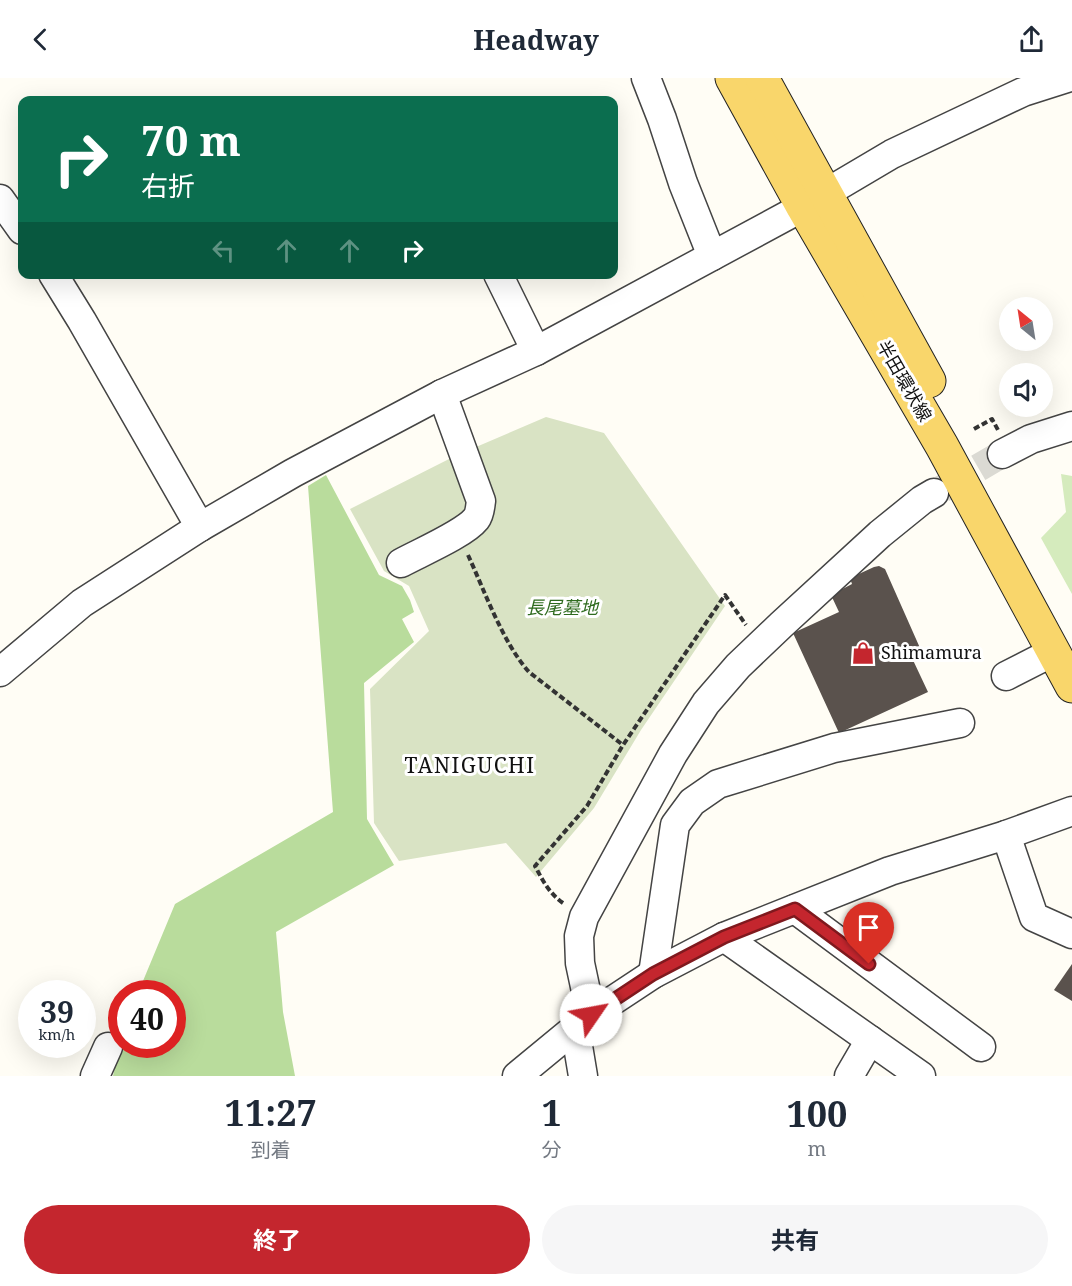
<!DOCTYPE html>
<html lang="ja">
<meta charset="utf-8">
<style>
:root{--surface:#fff;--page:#f6f6f7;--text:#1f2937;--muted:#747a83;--accent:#c4262e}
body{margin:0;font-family:"Noto Serif","Noto Sans JP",serif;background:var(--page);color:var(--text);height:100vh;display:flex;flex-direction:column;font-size:22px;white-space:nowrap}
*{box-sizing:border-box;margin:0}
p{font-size:20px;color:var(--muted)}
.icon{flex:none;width:33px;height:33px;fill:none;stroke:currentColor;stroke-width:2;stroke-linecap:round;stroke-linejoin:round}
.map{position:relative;height:998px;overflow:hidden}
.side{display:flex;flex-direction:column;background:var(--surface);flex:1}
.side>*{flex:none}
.top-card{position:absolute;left:18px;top:18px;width:600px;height:183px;border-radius:12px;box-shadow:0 6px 24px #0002;background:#0b6e4f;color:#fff;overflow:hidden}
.needle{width:39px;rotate:330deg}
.tools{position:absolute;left:999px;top:219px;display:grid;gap:12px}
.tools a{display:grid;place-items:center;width:54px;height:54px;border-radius:50%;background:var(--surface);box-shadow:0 6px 24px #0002;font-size:30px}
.speed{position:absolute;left:18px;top:902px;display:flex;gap:12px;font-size:30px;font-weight:700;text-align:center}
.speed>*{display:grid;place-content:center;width:78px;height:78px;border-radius:50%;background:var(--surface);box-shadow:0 6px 24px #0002;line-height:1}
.speed small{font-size:15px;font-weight:400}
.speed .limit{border:9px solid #d22;background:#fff;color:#111}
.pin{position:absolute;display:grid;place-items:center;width:51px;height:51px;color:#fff;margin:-62px -26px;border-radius:50% 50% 50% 0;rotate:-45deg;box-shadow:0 0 6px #0007}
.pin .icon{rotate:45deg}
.me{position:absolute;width:66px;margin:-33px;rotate:57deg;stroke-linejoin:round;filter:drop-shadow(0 0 4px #0008)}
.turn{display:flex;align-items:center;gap:21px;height:126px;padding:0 24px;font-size:27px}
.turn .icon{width:78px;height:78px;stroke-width:2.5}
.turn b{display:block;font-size:42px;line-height:51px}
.lanes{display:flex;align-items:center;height:57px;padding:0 24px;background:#0003;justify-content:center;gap:30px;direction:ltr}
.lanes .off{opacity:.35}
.eta{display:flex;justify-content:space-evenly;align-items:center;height:102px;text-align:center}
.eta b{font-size:36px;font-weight:700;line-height:42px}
.action{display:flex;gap:12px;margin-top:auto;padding:12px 24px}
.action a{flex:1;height:69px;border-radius:36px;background:var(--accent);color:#fff;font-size:24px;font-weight:700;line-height:69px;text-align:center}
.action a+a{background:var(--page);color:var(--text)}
header{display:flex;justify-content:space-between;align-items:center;height:78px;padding:0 24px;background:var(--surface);font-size:27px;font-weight:700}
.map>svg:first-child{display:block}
.green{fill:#d5ebbd}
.forest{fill:#b9dc9c}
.cemetery{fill:#d9e3c4}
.building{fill:#5a524d}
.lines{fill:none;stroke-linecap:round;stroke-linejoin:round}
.minor-tunnel{stroke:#dbdad3;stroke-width:28;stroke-dasharray:28 14;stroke-linecap:butt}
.minor-casing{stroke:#444;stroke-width:31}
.major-casing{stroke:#222;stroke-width:35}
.path{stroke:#333;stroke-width:4;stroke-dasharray:6 3;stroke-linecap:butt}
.minor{stroke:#fff;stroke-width:28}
.major{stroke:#f9d66b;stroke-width:33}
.route-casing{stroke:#7f191e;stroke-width:15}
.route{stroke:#c4262e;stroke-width:10}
.labels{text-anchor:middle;stroke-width:6;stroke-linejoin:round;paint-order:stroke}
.street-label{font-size:18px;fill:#111;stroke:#fff}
.park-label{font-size:18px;font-style:italic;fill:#2f6b1f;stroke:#fff}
.poi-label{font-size:18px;fill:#111;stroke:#fff;text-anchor:start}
.quarter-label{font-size:21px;letter-spacing:1.5px;fill:#111;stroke:#fff}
</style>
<header><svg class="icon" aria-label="back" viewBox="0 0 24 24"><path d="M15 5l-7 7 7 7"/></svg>Headway<svg class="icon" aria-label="share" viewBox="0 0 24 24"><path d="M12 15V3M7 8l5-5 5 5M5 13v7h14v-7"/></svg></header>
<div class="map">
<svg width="1072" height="998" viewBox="0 0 1072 998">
<rect width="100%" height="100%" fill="#fffdf5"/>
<polygon class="green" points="1061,396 1072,398 1072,516 1041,460 1066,434"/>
<polygon class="forest" points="326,397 379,497 402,508 410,522 414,534 402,541 414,564 364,605 367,741 394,787 276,854 283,934 295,998 113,998 121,963 122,966 172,966 172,915 138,915 175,826 333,734 308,408"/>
<polygon class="cemetery" points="546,339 604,355 725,528 641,652 594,730 536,799 506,765 399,783 374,745 370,611 429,553 409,508 384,493 350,431 455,378"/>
<g class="building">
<polygon points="879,488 885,491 920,570 920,575 912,580 928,614 839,655 793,555 839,534 831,517 852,506 850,500 874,489"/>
<polygon points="1072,886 1072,923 1054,912"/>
</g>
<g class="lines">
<polyline class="minor-tunnel" points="942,411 1002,376"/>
<g class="minor-casing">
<g id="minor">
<polyline points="646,0 662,41 683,105 712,178"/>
<polyline points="826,115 892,76 1023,14 1067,0"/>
<polyline points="0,121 22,152"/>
<polyline points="53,196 82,243 200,449"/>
<polyline points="498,196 536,273"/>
<polyline points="1002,376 1031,361 1072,348"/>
<path d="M401 485C419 475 464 456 476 441 480 436 480 429 481 423L442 316"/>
<polyline points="0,594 82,525 200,449 293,395 442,316 536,273 803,129"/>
<polyline points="1006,598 1053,574"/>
<polyline points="1006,757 1034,839 1072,856"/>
<polyline points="795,831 981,969"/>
<polyline points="724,859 921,998"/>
<polyline points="653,896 675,747 692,724 718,706 834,670 960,645"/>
<polyline points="591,937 580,885 579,858 584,839 673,676 706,625 738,588 781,547 880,456 922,422 934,415"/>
<polyline points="575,950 583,998"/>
<polyline points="95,998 108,969"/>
<polyline points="517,998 591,937 653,896 724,859 890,793 1006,757 1072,733"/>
<polyline points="849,998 870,962"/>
</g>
</g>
<g class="major-casing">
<g id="major">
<polyline points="732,0 803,129 942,368 1072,608"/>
<polyline points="762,0 929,303"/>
</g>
</g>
<g class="path">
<polyline points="974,351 992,341 998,352"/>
<path d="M468 477C485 514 503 565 529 594L623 667"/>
<path d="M563 825C549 815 543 803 535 788L587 728 623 667 725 517 746 547"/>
</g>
<use href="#minor" class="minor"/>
<use href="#major" class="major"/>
</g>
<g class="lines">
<g class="route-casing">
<polyline id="route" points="591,937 653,896 724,859 795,831 869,886"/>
</g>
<use href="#route" class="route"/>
</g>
<defs>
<g id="shop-bare" transform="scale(1.8)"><path d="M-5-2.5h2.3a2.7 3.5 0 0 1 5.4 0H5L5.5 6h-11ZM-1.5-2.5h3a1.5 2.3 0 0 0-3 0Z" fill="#c4262e" stroke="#fff" stroke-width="2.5" paint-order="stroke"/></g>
</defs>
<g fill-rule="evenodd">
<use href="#shop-bare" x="863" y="575"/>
</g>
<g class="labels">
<g class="street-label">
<text transform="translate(904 303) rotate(60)" y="6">半田環状線</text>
</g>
<g class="park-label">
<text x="562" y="536">長尾墓地</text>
</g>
<g class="poi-label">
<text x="881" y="581">Shimamura</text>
</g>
<g class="quarter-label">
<text x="470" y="695">TANIGUCHI</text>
</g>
</g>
</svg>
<div class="tools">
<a><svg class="needle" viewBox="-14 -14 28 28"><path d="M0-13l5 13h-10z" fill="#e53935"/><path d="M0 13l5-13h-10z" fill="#747a83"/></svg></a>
<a><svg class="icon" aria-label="sound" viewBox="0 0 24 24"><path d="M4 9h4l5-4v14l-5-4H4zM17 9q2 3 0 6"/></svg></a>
</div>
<div class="speed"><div>39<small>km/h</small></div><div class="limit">40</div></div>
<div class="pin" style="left:869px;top:886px;background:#d93025"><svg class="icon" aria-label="arrive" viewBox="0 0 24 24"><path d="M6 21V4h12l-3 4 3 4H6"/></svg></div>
<svg class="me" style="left:591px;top:937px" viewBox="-20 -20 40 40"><circle r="19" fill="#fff"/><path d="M0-13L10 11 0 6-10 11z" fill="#c4262e"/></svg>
<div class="top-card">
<div class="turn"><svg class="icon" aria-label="right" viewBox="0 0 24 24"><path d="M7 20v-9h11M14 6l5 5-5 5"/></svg><div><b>70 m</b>右折</div></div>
<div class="lanes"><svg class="icon off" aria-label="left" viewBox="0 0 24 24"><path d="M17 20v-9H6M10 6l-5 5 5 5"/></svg><svg class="icon off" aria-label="ahead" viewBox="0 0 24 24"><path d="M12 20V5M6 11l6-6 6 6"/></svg><svg class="icon off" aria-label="ahead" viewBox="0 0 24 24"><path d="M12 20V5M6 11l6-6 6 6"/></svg><svg class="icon" aria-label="right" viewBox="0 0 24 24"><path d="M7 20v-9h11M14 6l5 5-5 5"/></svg></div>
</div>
</div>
<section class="side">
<div class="eta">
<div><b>11:27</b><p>到着</p></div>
<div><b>1</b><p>分</p></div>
<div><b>100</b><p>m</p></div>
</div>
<div class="action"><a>終了</a><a>共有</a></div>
</section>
